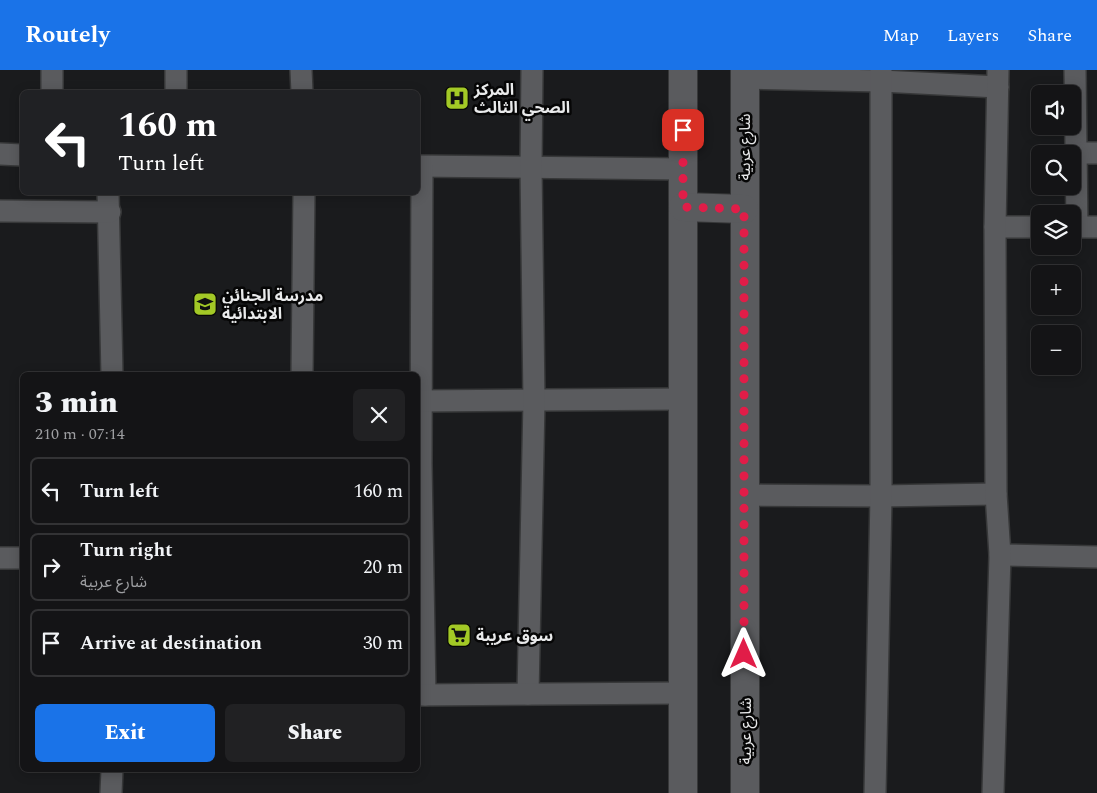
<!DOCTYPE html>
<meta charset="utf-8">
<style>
:root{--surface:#141416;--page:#212123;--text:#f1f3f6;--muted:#9d9ea1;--line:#333335;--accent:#1a73e8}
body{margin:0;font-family:Spectral,"Noto Sans Arabic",serif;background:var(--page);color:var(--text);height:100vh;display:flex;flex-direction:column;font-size:19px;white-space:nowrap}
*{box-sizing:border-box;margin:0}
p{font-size:16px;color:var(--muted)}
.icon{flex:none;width:28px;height:28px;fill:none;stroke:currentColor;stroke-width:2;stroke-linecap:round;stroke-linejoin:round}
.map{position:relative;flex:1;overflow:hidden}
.panel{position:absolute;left:20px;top:302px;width:400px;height:400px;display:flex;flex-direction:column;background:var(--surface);border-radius:8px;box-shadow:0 2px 12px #0003,0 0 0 1px var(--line)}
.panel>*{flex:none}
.hud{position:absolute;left:20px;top:20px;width:400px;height:105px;border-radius:8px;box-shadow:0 2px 12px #0003,0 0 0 1px var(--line);background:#202124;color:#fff;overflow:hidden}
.tools{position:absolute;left:1031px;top:15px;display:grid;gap:10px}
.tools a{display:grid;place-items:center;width:50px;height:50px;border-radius:8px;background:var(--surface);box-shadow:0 2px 12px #0003,0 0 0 1px var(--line);font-size:25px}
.pin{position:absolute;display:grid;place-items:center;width:42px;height:42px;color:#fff;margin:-21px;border-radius:10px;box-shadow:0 2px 8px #0006}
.me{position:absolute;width:55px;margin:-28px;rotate:0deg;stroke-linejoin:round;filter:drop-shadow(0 0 4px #0008)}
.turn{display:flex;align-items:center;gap:18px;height:105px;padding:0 15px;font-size:22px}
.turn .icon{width:65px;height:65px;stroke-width:2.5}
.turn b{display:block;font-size:35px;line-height:42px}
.round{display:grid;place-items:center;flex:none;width:52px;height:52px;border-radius:8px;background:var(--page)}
.summary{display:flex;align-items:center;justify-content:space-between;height:85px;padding:0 15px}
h1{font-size:30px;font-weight:800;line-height:38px}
.button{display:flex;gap:10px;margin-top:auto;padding:10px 15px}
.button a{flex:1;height:58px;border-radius:8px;background:var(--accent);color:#fff;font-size:20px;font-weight:800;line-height:58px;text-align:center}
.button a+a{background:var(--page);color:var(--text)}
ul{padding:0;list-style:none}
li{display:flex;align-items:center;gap:15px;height:68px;margin:0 10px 8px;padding:0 5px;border:2px solid var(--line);border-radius:8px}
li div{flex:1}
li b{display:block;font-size:19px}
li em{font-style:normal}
header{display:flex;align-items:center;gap:30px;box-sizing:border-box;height:70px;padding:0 25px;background:var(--accent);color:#fff}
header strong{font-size:24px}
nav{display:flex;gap:28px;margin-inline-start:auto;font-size:18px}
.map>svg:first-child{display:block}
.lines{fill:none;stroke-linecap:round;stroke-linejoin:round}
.street-casing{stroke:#373839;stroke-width:24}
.secondary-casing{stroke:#373839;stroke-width:30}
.street{stroke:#5a5b5e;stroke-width:21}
.secondary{stroke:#5a5b5e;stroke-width:28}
.route{stroke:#e11d48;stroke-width:9;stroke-dasharray:0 16.2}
.labels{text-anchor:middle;stroke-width:5;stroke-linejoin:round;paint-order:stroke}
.poi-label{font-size:16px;font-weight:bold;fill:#e9eaeb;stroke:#060606;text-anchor:start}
.street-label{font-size:16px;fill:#e9eaeb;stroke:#060606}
</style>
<header>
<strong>Routely</strong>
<nav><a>Map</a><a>Layers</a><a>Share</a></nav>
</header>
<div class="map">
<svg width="1097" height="723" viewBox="0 0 1097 723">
<rect width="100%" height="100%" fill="#1a1b1d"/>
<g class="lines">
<g class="street-casing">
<g id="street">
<polyline points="176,0 176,22"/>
<polyline points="301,0 302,22"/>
<polyline points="1075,0 1077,157"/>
<polyline points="745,8 881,11 998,17"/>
<polyline points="52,22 52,0"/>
<polyline points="1075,83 1097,83"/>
<polyline points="0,84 22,85"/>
<polyline points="418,96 683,99"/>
<polyline points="422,97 421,394 425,625"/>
<polyline points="108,122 112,305"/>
<polyline points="0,141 110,142"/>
<polyline points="995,157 1040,157"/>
<polyline points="1072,157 1097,157"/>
<polyline points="302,305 304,122"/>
<polyline points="418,331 683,329"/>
<polyline points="744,425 881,426 996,424"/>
<polyline points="1000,485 1097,487"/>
<polyline points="0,488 22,488"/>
<polyline points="528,624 534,331 531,97 532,0"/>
<polyline points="418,625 683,623"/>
<polyline points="111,723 112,700"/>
<polyline points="875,723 881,426 881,0"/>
<polyline points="993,723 1000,485 996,424 995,157 998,0"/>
</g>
</g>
<g class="secondary-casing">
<g id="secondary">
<polyline points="683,0 683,723"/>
<polyline points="745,0 745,723"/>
<polyline points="683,137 744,139"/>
</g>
</g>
<use href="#street" class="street"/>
<use href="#secondary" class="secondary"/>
</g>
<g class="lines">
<polyline class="route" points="683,60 683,137 744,139 744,584"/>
</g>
<defs>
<g id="hospital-square" transform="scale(1.25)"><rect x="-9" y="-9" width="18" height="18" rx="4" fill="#a3c926" stroke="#060606"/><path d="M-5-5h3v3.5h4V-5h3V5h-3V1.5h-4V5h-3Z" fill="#111"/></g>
<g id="school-square" transform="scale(1.25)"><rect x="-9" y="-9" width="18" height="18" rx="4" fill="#a3c926" stroke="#060606"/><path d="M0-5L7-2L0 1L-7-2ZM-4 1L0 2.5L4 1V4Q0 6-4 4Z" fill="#111"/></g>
<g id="supermarket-square" transform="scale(1.25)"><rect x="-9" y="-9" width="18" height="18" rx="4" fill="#a3c926" stroke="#060606"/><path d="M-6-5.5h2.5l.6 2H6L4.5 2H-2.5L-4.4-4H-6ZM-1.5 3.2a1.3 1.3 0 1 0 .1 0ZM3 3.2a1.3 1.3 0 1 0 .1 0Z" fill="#111"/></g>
</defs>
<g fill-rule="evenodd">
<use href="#hospital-square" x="457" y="28"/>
<use href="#school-square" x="205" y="234"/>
<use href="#supermarket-square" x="459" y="565"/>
</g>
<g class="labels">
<g class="poi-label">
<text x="474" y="25">المركز<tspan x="474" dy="18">الصحي الثالث</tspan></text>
<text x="222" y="231">مدرسة الجنائن<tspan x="222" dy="18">الابتدائية</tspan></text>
<text x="476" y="571">سوق عريبة</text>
</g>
<g class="street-label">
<text transform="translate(744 77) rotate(-90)" y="6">شارع عربية</text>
<text transform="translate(745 661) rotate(-90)" y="6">شارع عربية</text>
</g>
</g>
</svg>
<div class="tools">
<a><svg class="icon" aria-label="sound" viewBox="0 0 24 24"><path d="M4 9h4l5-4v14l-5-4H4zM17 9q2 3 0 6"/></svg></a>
<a><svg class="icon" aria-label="search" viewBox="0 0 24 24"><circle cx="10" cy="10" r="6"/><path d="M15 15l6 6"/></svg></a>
<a><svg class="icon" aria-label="layers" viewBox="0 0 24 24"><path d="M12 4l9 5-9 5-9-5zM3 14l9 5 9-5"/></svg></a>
<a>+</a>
<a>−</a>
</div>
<div class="pin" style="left:683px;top:60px;background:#d93025"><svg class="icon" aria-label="arrive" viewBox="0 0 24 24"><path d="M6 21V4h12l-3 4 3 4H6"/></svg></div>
<svg class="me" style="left:744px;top:584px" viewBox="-20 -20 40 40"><path d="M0-17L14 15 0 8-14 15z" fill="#e11d48" stroke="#fff" stroke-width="4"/></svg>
<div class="hud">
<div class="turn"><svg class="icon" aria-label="left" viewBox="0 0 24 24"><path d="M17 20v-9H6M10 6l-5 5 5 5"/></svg><div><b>160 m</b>Turn left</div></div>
</div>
<section class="panel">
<div class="summary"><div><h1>3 min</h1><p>210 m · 07:14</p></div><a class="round"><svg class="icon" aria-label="close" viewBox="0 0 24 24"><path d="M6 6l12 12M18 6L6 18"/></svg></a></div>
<ul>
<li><svg class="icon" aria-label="left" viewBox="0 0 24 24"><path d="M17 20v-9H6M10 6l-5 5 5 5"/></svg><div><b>Turn left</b></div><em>160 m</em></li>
<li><svg class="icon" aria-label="right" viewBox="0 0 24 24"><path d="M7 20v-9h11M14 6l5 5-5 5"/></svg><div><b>Turn right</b><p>شارع عربية</p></div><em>20 m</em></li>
<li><svg class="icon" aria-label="arrive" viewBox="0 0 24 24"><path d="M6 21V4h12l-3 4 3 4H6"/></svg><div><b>Arrive at destination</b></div><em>30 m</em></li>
</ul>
<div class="button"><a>Exit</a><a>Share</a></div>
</section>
</div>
